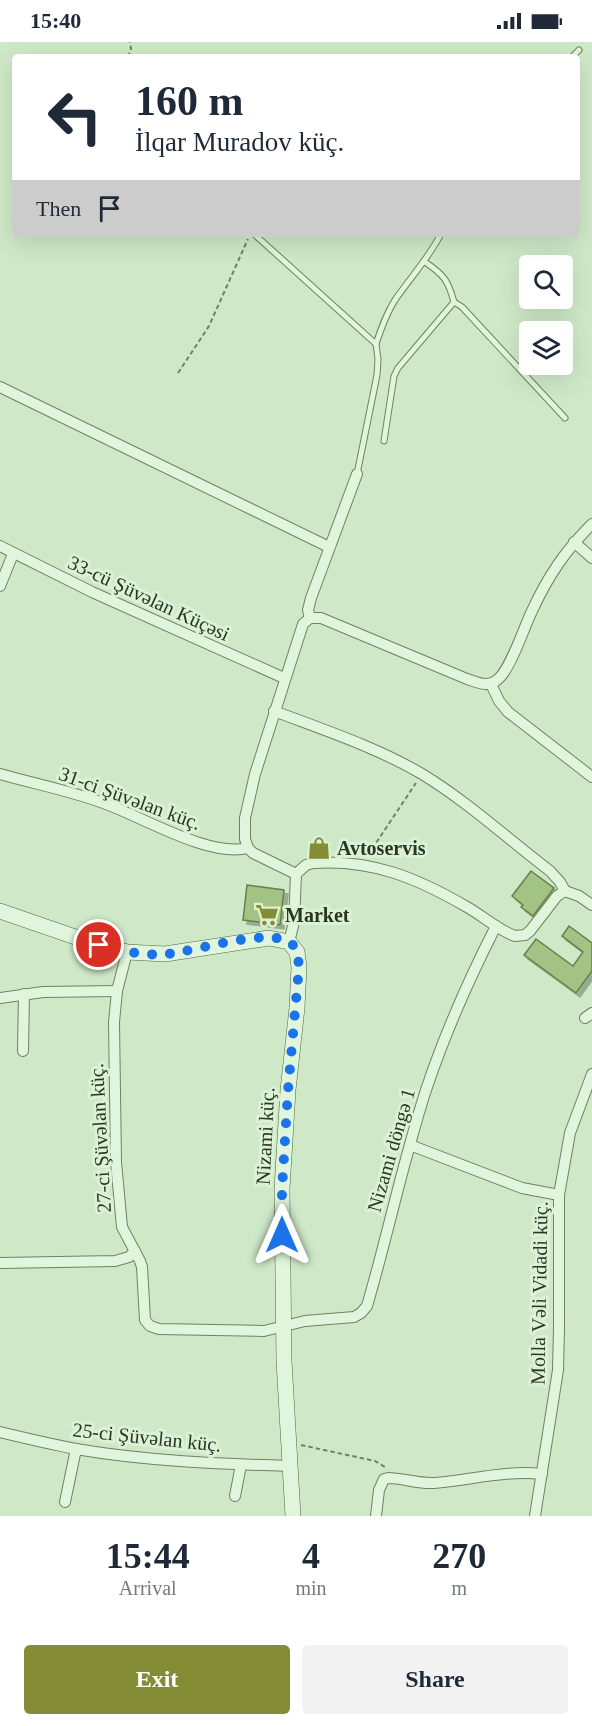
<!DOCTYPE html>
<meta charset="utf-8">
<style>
:root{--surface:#fff;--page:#f2f2f3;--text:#1f2937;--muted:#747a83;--accent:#858c36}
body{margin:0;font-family:"Times New Roman",serif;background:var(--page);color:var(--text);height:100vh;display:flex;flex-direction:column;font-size:22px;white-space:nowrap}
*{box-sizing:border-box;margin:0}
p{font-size:20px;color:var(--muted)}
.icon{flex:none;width:33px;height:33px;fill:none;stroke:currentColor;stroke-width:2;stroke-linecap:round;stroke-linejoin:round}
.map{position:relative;height:1474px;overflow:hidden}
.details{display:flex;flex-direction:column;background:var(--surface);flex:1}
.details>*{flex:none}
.guide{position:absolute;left:12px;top:12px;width:568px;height:183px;border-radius:6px;box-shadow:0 6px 24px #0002;background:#fff;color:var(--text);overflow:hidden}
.buttons{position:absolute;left:519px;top:213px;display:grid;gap:12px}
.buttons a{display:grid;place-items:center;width:54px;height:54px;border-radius:6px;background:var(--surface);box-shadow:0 6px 24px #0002;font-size:30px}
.pin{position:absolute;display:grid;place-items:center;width:51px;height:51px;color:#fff;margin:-26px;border:3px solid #fff;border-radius:50%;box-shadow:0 2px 6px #0007}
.me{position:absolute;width:66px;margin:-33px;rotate:0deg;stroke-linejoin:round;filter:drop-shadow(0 0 4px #0008)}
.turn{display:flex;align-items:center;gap:21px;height:126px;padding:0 24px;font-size:27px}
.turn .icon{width:78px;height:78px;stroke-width:2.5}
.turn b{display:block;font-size:42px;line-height:51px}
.then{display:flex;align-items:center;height:57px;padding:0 24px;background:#0003;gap:12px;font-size:22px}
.eta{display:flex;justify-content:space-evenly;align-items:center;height:102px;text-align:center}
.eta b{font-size:36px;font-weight:700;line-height:42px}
.primary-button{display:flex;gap:12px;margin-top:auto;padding:12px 24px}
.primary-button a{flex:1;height:69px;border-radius:6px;background:var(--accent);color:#fff;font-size:24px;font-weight:700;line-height:69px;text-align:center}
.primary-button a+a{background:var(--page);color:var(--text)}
.status{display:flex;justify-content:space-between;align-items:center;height:42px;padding:0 30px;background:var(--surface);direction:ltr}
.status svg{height:16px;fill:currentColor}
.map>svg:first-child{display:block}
.building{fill:#a2c383;stroke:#658048;stroke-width:1.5;filter:url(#shadow)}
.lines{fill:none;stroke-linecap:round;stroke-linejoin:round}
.lane-casing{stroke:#6d845f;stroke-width:7}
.street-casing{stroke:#6d845f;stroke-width:12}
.secondary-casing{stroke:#516642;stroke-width:16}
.path{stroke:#6d845f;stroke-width:2;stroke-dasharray:4.5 3;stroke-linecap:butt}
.lane{stroke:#e0f5db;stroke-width:5}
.street{stroke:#e0f5db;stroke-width:10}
.secondary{stroke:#e0f5db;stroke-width:15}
.route{stroke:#1a73e8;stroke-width:10;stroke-dasharray:0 18}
.labels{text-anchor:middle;stroke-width:6;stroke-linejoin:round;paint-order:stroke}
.street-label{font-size:20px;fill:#2a3621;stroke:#dcf2d7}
.poi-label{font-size:20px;font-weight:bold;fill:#2a3621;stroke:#dcf2d7;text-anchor:start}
</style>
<div class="status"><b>15:40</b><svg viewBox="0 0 49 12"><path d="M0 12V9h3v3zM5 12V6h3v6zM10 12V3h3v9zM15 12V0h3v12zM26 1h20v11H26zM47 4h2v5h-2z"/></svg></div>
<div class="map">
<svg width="592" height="1474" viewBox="0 0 592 1474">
<defs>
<filter id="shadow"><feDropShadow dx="4" dy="4" stdDeviation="0" flood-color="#0004"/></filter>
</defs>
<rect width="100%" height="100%" fill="#cfe9c8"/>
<g class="building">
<polygon points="531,829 554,846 533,874 521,865 523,863 512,854"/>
<polygon points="247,843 284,848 280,883 243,878"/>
<polygon points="569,884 592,901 592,929 576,951 524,913 536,897 573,924 583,910 562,894"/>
</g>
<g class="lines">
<g class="lane-casing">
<g id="lane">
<polyline points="572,15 579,8"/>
<polyline points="254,192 376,302 378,317 377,333 357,432"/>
<path d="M425 220C444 233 448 238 454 260"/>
<path d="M376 302C381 287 386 272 395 258 410 236 428 217 441 192"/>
<polyline points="384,399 394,334 398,326 454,260 462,265 565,376"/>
</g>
</g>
<g class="street-casing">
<g id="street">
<polyline points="0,345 329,505"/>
<polyline points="574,500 592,516"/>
<polyline points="0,504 92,550 284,636"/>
<polyline points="0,544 13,512"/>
<polyline points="310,576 308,568 311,556 357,432"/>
<polyline points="491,642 499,659 508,670 592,735"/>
<path d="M274 669C324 688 376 705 422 732 468 760 508 797 550 829L560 840 565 849"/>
<path d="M0 732C35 742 72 749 106 762 142 775 210 816 248 806"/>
<path d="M296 832 253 811 248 806 245 797V776L255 732 303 582 310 576H321L467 637C477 640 488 646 497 638 510 629 524 585 532 569 548 534 565 509 592 482"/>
<path d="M289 900 294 880 296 832 306 823 313 821C372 817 417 836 467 865 483 874 498 888 515 894L525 893 530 889 557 854 565 849 579 854 592 863"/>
<path d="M127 910 117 949 114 980 116 1120 122 1185 140 1219 142 1225 145 1278 150 1284 159 1287 264 1289 305 1279 354 1275 361 1271 367 1264C388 1192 403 1119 426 1048 445 991 469 937 496 884"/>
<polyline points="0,956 43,950 117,949"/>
<polyline points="585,976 592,971"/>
<polyline points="23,1009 24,952"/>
<polyline points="410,1103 522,1146 559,1153"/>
<polyline points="0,1221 115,1219 129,1215 135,1209"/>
<path d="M0 1390C25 1396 51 1402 76 1407 146 1419 220 1422 291 1424"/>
<polyline points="235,1454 241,1423"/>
<polyline points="65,1460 76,1407"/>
<path d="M376 1474 379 1448 384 1437 388 1436C403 1436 418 1442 434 1441 471 1438 505 1428 542 1432"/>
<polyline points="535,1474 558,1328 559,1286 559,1153 570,1091 592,1032"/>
</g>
</g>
<g class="secondary-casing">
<polyline id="secondary" points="0,869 84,898 127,910 165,912 269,896 289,900 297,910 299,925 297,966 288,1048 282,1147 284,1319 293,1474"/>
</g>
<g class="path">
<polyline points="128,15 131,7 130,0"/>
<polyline points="178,331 209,284 248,197"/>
<polyline points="370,814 374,804 416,741"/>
<polyline points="301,1403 375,1419 385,1425"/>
</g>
<use href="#lane" class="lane"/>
<use href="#street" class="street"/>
<use href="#secondary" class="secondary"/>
</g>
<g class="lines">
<path class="route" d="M99 903C121 909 144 914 167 912 196 909 266 886 289 900 298 905 298 916 299 925L288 1048 282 1147V1193"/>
</g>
<defs>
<g id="shop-bare" transform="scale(1.8)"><path d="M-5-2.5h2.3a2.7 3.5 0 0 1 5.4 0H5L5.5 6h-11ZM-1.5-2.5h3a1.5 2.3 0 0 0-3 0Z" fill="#858c36" stroke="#dcf2d7" stroke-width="2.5" paint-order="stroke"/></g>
<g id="supermarket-bare" transform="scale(1.8)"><path d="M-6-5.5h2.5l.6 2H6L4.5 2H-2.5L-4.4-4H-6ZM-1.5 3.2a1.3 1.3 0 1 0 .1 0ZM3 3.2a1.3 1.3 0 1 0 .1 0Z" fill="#858c36" stroke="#dcf2d7" stroke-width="2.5" paint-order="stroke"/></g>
</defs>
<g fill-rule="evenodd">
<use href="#shop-bare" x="319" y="806"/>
<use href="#supermarket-bare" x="267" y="873"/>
</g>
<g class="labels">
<g class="street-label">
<text transform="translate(149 556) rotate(25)" y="7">33-cü Şüvəlan Küçəsi</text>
<text transform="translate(130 756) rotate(20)" y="7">31-ci Şüvəlan küç.</text>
<text transform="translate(265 1094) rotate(-87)" y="7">Nizami küç.</text>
<text transform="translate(100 1096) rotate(-93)" y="7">27-ci Şüvəlan küç.</text>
<text transform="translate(391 1108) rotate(-74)" y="7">Nizami döngə 1</text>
<text transform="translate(539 1251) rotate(-89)" y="7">Molla Vəli Vidadi küç.</text>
<text transform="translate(147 1395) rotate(6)" y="7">25-ci Şüvəlan küç.</text>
</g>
<g class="poi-label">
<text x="337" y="813">Avtoservis</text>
<text x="285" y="880">Market</text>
</g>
</g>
</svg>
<div class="buttons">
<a><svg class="icon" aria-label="search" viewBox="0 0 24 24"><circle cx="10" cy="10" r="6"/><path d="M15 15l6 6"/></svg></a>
<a><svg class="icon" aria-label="layers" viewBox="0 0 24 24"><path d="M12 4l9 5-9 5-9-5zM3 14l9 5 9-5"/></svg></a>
</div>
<div class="pin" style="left:99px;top:903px;background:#d93025"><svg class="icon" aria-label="arrive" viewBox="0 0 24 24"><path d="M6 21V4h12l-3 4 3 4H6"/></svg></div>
<svg class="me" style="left:282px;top:1193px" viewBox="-20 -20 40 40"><path d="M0-17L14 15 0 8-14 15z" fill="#1a73e8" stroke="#fff" stroke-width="4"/></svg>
<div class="guide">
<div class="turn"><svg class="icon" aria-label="left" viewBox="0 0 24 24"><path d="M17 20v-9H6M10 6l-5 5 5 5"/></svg><div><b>160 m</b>İlqar Muradov küç.</div></div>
<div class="then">Then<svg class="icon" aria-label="arrive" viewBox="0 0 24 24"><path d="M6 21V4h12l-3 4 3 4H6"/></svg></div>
</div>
</div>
<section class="details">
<div class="eta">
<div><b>15:44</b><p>Arrival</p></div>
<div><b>4</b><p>min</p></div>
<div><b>270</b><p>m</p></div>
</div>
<div class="primary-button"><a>Exit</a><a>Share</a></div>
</section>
